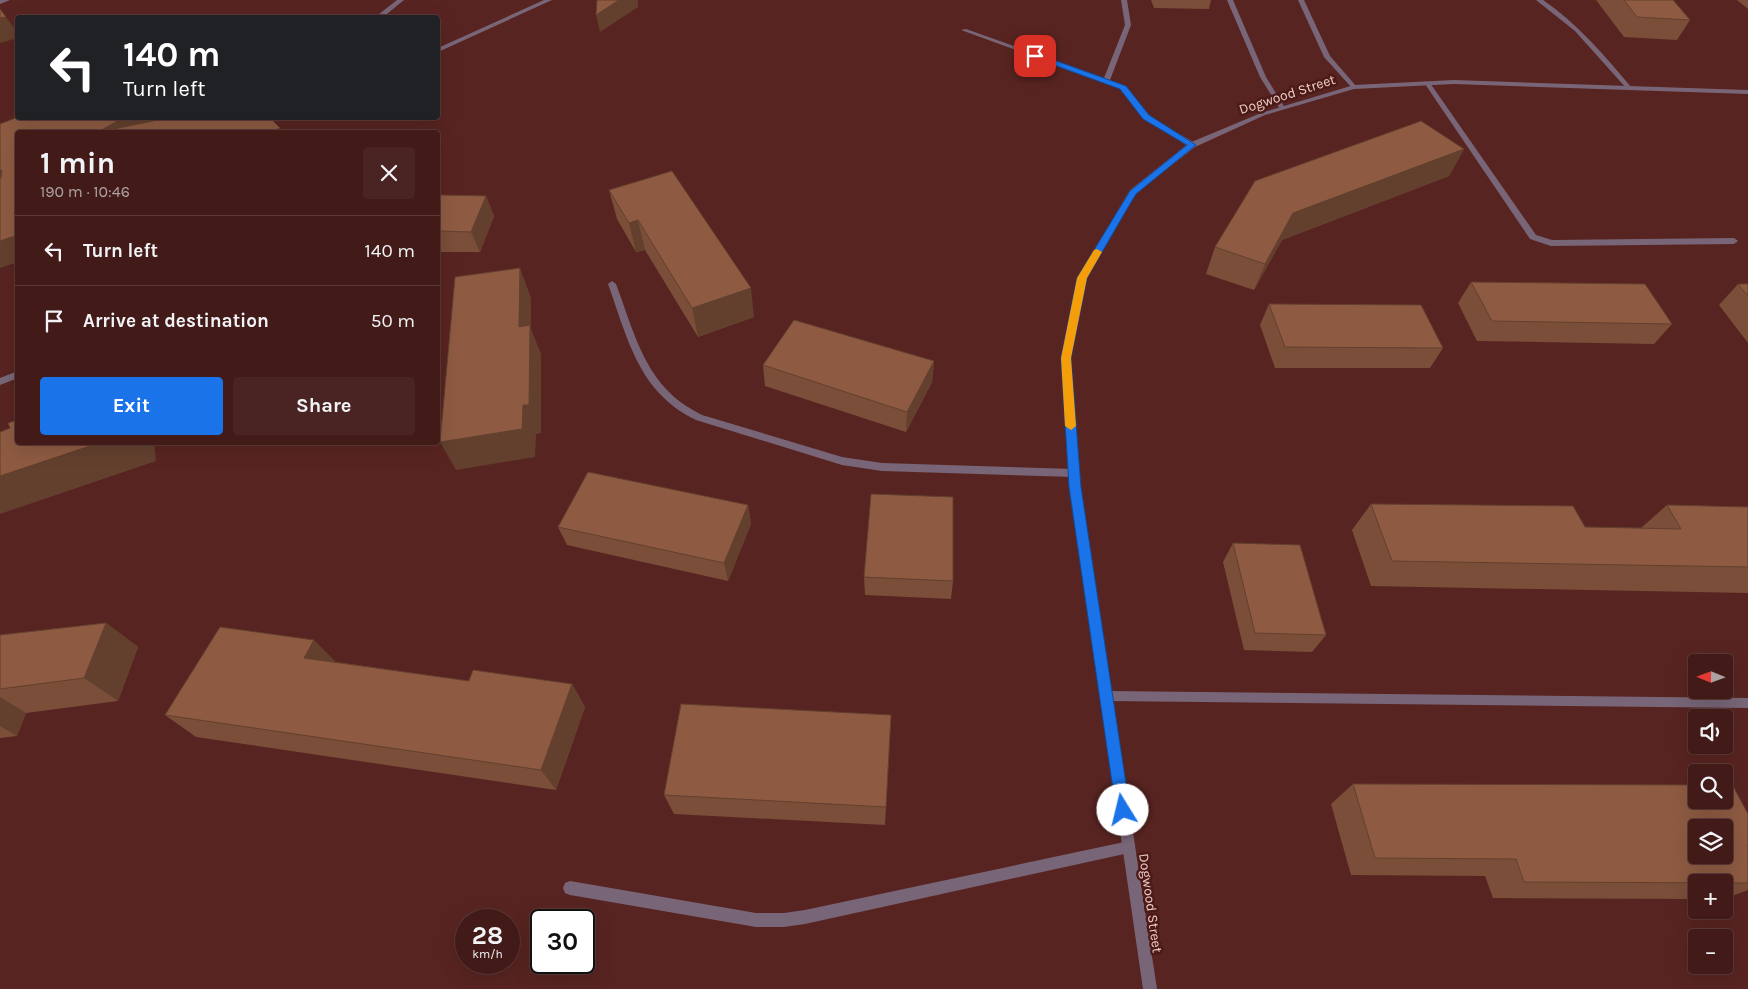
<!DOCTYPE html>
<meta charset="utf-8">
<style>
:root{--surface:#421b19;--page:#492422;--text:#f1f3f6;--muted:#aea1a2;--line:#5a3938;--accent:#1a73e8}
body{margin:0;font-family:Karla,sans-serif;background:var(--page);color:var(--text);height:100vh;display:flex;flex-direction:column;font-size:19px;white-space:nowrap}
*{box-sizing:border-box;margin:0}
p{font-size:16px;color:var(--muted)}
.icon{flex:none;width:28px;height:28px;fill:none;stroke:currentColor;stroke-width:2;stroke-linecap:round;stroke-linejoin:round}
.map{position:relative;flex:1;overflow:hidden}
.details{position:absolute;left:15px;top:130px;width:425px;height:315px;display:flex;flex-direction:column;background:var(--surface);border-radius:5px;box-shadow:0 5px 20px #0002,0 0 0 1px var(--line)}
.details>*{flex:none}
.hud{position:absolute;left:15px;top:15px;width:425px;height:105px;border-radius:5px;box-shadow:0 5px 20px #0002,0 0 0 1px var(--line);background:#202124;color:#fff;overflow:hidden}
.needle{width:32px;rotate:271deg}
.controls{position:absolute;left:1688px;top:654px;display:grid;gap:10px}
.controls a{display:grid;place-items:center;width:45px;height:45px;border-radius:5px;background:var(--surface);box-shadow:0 5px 20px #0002,0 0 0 1px var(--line);font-size:25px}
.speed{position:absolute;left:455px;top:909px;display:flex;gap:10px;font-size:25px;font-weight:700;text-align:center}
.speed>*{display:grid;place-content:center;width:65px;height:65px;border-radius:50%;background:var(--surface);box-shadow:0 5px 20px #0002,0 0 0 1px var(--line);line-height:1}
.speed small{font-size:12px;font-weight:400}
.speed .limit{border:2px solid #111;border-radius:8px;background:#fff;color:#111}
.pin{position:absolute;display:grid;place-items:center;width:42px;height:42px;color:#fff;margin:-21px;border-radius:10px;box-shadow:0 2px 8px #0006}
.me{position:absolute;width:55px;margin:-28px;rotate:351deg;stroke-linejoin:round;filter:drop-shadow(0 0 4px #0008)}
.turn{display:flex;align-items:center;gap:18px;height:105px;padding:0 25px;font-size:22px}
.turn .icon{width:65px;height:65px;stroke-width:2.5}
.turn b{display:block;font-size:35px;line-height:42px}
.round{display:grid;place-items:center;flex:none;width:52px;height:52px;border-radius:5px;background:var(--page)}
.summary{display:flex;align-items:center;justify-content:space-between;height:85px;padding:0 25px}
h1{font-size:30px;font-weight:700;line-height:38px}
.primary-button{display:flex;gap:10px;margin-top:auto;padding:10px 25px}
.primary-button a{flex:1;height:58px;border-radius:5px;background:var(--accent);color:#fff;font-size:20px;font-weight:700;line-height:58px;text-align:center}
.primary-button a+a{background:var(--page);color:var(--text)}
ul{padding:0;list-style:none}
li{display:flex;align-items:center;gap:15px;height:70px;padding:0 25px;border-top:1px solid var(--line)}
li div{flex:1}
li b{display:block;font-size:19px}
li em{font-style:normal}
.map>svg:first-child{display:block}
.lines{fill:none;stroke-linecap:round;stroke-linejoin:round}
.lane{fill:#786678;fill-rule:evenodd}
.street{fill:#786678;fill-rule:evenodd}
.wall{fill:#7a4e39}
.shaded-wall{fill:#63402e}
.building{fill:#8e5b42;stroke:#63402e;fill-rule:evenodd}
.route{fill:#1a73e8;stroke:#114b97}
.slow{fill:#f59e0b}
.labels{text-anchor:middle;stroke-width:5;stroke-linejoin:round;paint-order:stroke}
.street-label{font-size:14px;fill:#eecdc8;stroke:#4c1a17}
</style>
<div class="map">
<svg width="1748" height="989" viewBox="0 0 1748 989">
<rect width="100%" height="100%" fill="#582421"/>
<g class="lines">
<g class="lane">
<polygon points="1121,0 1127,0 1131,25 1110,80 1125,86 1148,116 1195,143 1195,147 1189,147 1144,118 1121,88 961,30 966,29 1104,78 1125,25"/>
<polygon points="1227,0 1233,0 1266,77 1285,108 1284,109 1280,109 1260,77"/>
<polygon points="1298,0 1304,0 1330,56 1356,86 1356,88 1352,88 1324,57"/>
<path d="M1536 0H1543C1578 24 1604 55 1631 87V89H1627L1575 31Z"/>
<polygon points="1426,83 1430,83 1536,235 1552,240 1734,238 1738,241 1734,244 1551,246 1530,239 1425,84"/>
<path d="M612 281 616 284C630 321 641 366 671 394 680 403 691 409 702 415L842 457 882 463 1074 469 1077 470 1079 473 1077 476 1074 477 882 471 842 465 696 420C684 414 674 408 664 398 633 369 622 322 608 284Z"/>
<polygon points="18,371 18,378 0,385 0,378"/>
<polygon points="1106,691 1748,698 1748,708 1106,701 1102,700 1100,696 1102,692"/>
<polygon points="1129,841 1134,842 1135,847 1134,852 1129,853 805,924 784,927 756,927 570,895 565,893 563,888 565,883 570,881 756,913 784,913 805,910"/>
</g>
<g class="street">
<polygon points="0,0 10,0 0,4"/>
<polygon points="397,0 404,0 382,18 374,18"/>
<polygon points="544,0 552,0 438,52 438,48"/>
<polygon points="1454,80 1748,90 1748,94 1454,84 1354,89 1265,115 1195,147 1136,193 1086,278 1070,358 1080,487 1157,989 1143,989 1070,487 1062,358 1078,278 1130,190 1189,143 1261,113 1354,85"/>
</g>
</g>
<g class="wall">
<polygon points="1151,0 1211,0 1209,9 1154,8"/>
<polygon points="1596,0 1673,0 1690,20 1677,40 1624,37"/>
<polygon points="1737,0 1748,0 1748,9"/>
<polygon points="1464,149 1449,176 1282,240 1254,290 1206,274 1215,247"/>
<polygon points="609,190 754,317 698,337 645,250 636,252 617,219"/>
<polygon points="438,195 486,196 494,216 480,252 438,252"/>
<polygon points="1471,282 1672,324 1654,344 1477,341 1458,303"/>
<polygon points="1738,284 1748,284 1748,343 1719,305"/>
<polygon points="1269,304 1443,348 1430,368 1275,368 1260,325"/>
<polygon points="934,361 932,382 906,432 765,386 763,365"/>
<polygon points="1371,504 1585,527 1641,528 1667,505 1748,507 1748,593 1371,586 1352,530"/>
<polygon points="748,505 751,524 728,581 567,545 558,527"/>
<polygon points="1233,543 1326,635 1312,652 1244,650 1223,562"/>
<polygon points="864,577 953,581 951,599 865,595"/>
<polygon points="106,623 138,647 118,701 26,713 17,736 0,738 0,635"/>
<polygon points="336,662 469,681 572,684 585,707 556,790 196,737 165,715"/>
<polygon points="891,715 885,825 674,814 664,795"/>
<polygon points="1353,784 1748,814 1748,890 1724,899 1724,882 1696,882 1696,899 1493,898 1485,876 1351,875 1331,804"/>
</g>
<g class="shaded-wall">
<polygon points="619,0 638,0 638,7 600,32 596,15"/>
<polygon points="6,17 18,33 18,38 0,43 0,18"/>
<polygon points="123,118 174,118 98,132"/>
<polygon points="280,128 283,132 270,132"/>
<polygon points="1464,149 1449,176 1282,240 1254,290 1265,264 1293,213"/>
<polygon points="0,169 17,190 0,196"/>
<polygon points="486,196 494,216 480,252 471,232"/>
<polygon points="638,220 645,250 636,252 629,223"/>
<polygon points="18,235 18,262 0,268 0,241"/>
<polygon points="520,268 531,298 531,329 541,354 541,433 536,434 535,457 456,470 440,442 523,405 519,327"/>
<polygon points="751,288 754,317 698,337 692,308"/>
<polygon points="934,361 932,382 906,432 907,412"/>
<polygon points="102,442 154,442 156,461 0,514 0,476"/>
<polygon points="748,505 751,524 728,581 724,563"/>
<polygon points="106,623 138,647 118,701 84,678"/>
<polygon points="314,640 338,664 304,658"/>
<polygon points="572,684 585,707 556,790 541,770"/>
<polygon points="0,697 26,713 17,736 0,726"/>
</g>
<g class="building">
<polygon points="597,0 619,0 596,15"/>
<polygon points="1624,0 1673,0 1690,20 1637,17"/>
<polygon points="0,9 6,17 0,18"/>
<polygon points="18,117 123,118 98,132 168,118 270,118 280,128 270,132 18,132 18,235 0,241 0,178 1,178 2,171 0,169 0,124"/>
<polygon points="1421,121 1464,149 1293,213 1265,264 1215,247 1255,181"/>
<polygon points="672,171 751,288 692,308 638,220 629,223 609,190"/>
<polygon points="438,195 486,196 471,232 438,231"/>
<polygon points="520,268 519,327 530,325 529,405 523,405 522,429 440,442 455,277"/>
<polygon points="1471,282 1645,284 1672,324 1492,321"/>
<polygon points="1738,284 1748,284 1748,296"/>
<polygon points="1269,304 1421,305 1443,348 1285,347"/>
<polygon points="794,320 934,361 907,412 763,365"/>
<polygon points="18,420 18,442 102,442 0,476 0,432 10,428 8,423"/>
<polygon points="588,472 748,505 724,563 558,527"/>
<polygon points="871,494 953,497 953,581 864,577"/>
<polygon points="1371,504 1573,506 1585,527 1681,529 1667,505 1748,507 1748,567 1392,561"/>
<polygon points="1233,543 1300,545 1326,635 1255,633"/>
<polygon points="106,623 84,678 0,689 0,635"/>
<polygon points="220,627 314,640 304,658 469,681 473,670 572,684 541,770 165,715"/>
<polygon points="681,704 891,715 886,807 664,795"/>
<path d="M1353 784 1696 785V800H1724V786H1733L1748 814V845H1747L1748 847V883L1524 882 1516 859 1375 858ZM1696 828H1724V855H1696Z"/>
</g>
<polygon class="route" points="1032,54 1037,54 1126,86 1149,115 1196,145 1136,194 1127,209 1087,278 1071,358 1081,487 1130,810 1128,815 1123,817 1118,815 1116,810 1069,487 1061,358 1077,278 1130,191 1187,145 1143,119 1120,89 1032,57"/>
<polygon class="slow" points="1097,249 1102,252 1087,278 1071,358 1076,426 1071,430 1065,426 1061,358 1077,278 1094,250"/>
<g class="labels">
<g class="street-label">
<text transform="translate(1287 94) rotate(-18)" y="5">Dogwood Street</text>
<text transform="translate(1151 903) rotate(82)" y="5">Dogwood Street</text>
</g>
</g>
</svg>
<div class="controls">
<a><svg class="needle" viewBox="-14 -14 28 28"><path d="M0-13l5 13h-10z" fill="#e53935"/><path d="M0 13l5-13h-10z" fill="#aea1a2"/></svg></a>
<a><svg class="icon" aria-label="sound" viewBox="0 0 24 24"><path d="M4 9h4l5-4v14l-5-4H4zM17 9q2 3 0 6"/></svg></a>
<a><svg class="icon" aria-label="search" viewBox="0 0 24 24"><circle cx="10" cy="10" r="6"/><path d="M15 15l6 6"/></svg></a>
<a><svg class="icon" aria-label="layers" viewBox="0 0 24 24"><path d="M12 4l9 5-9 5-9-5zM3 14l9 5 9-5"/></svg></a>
<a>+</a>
<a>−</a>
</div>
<div class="speed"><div>28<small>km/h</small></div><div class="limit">30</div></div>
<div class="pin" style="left:1035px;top:56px;background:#d93025"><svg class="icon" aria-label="arrive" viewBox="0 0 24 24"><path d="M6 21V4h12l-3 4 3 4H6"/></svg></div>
<svg class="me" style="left:1123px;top:810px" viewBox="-20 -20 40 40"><circle r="19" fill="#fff"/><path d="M0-13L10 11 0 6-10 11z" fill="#1a73e8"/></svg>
<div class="hud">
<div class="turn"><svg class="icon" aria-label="left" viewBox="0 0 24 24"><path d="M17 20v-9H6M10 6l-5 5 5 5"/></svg><div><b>140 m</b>Turn left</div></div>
</div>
<section class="details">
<div class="summary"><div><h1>1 min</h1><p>190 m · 10:46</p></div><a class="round"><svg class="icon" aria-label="close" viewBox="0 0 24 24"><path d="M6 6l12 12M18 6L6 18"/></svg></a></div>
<ul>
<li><svg class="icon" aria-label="left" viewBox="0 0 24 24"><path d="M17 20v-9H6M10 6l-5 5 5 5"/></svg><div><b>Turn left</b></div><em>140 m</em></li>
<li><svg class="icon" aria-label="arrive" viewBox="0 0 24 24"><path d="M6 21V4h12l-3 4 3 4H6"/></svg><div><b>Arrive at destination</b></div><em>50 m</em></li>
</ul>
<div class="primary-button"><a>Exit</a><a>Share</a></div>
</section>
</div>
